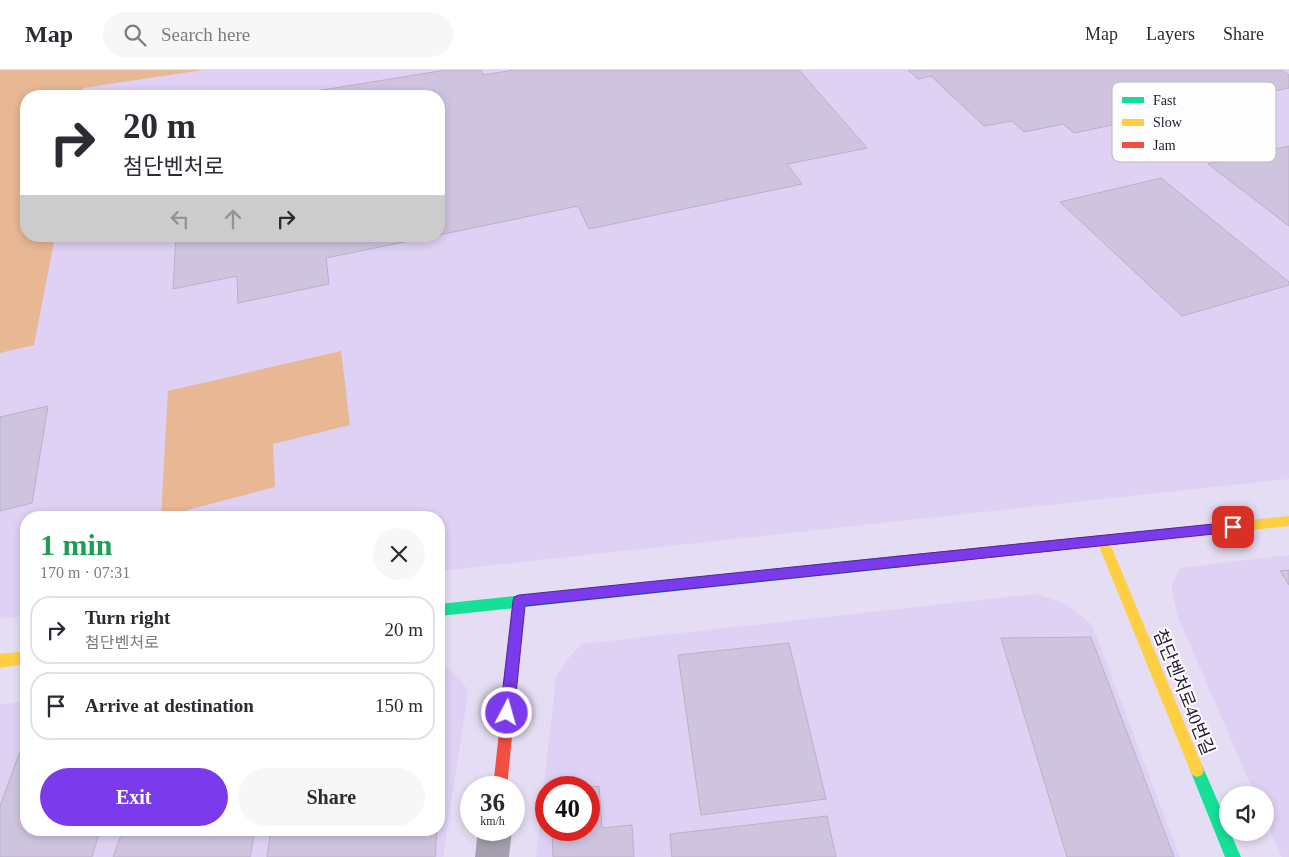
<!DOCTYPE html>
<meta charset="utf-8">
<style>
:root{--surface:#fff;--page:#f7f7f7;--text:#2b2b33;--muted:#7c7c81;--line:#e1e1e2;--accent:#7c3aed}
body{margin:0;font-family:"Times New Roman","Noto Sans KR",serif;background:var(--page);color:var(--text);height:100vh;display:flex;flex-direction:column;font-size:19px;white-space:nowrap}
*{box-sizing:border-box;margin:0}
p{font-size:16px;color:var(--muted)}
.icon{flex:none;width:28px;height:28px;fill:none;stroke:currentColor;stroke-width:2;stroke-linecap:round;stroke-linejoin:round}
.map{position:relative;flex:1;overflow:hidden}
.panel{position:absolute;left:20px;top:441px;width:425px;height:325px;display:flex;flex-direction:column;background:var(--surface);border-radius:20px;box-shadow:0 2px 8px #0003}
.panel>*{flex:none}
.banner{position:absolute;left:20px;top:20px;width:425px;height:152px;border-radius:20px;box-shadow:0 2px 8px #0003;background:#fff;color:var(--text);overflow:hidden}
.controls{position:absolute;left:1219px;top:716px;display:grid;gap:10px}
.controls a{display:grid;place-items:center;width:55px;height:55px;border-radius:50%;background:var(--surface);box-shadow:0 2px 8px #0003;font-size:25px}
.speed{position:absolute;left:460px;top:706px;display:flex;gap:10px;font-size:25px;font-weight:700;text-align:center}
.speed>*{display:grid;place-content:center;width:65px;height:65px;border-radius:50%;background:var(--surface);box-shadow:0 2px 8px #0003;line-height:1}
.speed small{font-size:12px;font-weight:400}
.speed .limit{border:8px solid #d22;background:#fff;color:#111}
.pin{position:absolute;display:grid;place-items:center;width:42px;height:42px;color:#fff;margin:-21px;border-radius:10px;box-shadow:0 2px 8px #0006}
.me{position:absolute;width:55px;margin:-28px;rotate:6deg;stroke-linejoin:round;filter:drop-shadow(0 0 4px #0008)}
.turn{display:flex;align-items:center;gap:18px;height:105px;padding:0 20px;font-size:22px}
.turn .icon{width:65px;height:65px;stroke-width:2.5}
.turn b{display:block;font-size:35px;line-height:42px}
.lanes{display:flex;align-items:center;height:48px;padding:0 20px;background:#0003;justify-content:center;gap:25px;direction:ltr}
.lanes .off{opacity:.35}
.round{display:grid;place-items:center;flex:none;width:52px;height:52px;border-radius:26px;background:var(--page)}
.summary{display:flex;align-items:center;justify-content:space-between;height:85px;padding:0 20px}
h1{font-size:30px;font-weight:800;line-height:38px;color:#1e9e55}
.action{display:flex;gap:10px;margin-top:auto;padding:10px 20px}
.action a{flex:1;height:58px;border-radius:30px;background:var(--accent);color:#fff;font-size:20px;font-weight:800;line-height:58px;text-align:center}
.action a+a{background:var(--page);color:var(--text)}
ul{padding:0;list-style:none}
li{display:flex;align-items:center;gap:15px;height:68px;margin:0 10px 8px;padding:0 10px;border:2px solid var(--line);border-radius:20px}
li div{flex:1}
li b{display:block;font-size:19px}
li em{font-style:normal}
header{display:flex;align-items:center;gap:30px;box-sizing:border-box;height:70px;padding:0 25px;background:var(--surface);border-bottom:1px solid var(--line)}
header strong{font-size:24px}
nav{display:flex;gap:28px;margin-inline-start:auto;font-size:18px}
.search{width:350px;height:45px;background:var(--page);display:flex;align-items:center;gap:12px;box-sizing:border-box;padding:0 18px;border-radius:28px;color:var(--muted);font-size:19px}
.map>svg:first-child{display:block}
.built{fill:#ded1f4;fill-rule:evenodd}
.green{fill:#e8b794}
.building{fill:#cfc4e0;stroke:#b8b0c6}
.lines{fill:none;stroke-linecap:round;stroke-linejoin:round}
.street{fill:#a49eae;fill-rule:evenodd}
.fast{fill:#16e098;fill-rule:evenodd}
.slow{fill:#ffcf43;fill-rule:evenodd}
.jam{fill:#f24e42;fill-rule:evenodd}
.route{fill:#7c3aed;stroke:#51269a}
.labels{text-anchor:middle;stroke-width:4;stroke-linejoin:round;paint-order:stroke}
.near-street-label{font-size:18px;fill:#221830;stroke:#fdfdfd}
.key{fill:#fdfdfd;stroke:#bbb8c0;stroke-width:1}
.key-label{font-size:14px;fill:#221830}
</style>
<header>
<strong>Map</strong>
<div class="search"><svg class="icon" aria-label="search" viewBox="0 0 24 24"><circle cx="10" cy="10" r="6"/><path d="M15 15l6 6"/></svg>Search here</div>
<nav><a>Map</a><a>Layers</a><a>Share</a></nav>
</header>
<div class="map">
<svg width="1289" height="787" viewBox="0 0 1289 787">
<rect width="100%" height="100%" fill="#e5ddf3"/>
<g class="built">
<path d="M0 0H1289V409L439 501V448H26V546L0 549ZM26 26H439V166H26Z"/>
<polygon points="1289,485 1289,787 1282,787 1265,748 1265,725 1255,725 1178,547 1171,516 1180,498"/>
<path d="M1035 524 1066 534 1092 555 1180 787H536L556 607 567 590 581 574ZM546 718H589V760H546Z"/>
<polygon points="440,592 460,609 468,621 443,787 0,787 0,634 26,632 26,760 439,760"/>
</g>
<g class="green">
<polygon points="0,0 203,0 83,18 82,26 26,26 26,166 55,166 34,275 0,283"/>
<polygon points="341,281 350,355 273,374 275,417 161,447 168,321"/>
</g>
<g class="building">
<polygon points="446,0 481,0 483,5 514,0 799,0 867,78 787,94 802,114 589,159 578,136 439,165 439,26 285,26"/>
<polygon points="908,0 1281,0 1289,5 1289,18 1074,63 1063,54 1024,62 1012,51 984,56 931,6 918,9"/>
<polygon points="1289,76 1289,156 1208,94"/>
<polygon points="1161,108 1289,212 1289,215 1182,246 1060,132"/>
<polygon points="176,166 433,166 326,188 329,214 238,233 237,206 173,219"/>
<polygon points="48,336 32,433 0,441 0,347"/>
<polygon points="1289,500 1289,515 1280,501"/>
<polygon points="1091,567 1174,787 1067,787 1001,568"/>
<polygon points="789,573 826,729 701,745 678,585"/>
<polygon points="439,652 443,652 439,728"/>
<polygon points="26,665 26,760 100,760 92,787 0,787 0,736"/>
<polygon points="599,716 602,758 632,755 634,787 553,787 552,760 589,760 589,718 583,718"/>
<polygon points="827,746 836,787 672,787 670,764"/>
<polygon points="123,760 255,760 250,787 113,787"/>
<polygon points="271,760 437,760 435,787 267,787"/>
</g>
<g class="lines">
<polygon class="street" points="478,760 512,760 509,787 475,787"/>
<g class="fast">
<polygon points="895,486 899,488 901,492 899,496 895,498 439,546 439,534"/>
<polygon points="1197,693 1202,695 1228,755 1228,762 1230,762 1241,787 1225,787 1190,700 1192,695"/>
</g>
<g class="slow">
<polygon points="1289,446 1289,456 1174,468 1170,467 1168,463 1170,459 1174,458"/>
<polygon points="1103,466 1107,467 1109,471 1204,700 1202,705 1197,707 1192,705 1097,471 1099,467"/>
<polygon points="26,581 26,594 0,598 0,584"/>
</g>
<g class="jam">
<polygon points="1174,458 1178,459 1180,463 1178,467 1174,468 895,498 891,496 889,492 891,488 895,486"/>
<polygon points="519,525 523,527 525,531 507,718 493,718 513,531 515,527"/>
</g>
</g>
<polygon class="route" points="1233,452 1238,453 1239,457 1238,461 1233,462 525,536 514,643 512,648 507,650 502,648 500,643 513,531 514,527 519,525"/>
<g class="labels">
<g class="near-street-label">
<text transform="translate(1184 622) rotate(68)" y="6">첨단벤처로40번길</text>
</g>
</g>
<rect x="1112" y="12" width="164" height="80" rx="8" class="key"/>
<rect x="1122" y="27" width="22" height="6" fill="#16e098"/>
<rect x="1122" y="49" width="22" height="7" fill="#ffcf43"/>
<rect x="1122" y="72" width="22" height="6" fill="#f24e42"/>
<g class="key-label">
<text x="1153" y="35">Fast</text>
<text x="1153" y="57">Slow</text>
<text x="1153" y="80">Jam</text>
</g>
</svg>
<div class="controls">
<a><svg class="icon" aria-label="sound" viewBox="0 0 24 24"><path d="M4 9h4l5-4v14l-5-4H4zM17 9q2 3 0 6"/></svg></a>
</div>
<div class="speed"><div>36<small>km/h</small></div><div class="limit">40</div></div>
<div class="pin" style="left:1233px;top:457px;background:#d93025"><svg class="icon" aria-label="arrive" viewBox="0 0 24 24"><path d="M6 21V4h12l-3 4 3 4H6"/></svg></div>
<svg class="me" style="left:507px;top:643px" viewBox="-20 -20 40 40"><circle r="17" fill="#7c3aed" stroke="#fff" stroke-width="3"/><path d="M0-11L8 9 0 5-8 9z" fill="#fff"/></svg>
<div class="banner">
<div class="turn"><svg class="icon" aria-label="right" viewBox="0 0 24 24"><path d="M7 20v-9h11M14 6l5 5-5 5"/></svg><div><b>20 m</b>첨단벤처로</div></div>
<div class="lanes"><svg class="icon off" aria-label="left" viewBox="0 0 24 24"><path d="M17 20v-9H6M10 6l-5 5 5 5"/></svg><svg class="icon off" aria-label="ahead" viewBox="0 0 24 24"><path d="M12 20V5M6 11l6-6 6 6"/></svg><svg class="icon" aria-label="right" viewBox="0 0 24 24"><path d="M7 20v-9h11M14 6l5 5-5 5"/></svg></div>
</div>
<section class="panel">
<div class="summary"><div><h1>1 min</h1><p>170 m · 07:31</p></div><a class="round"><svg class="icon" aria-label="close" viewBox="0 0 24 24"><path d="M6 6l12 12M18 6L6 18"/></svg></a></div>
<ul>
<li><svg class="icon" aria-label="right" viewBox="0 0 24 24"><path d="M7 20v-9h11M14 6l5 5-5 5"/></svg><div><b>Turn right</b><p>첨단벤처로</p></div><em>20 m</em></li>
<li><svg class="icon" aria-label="arrive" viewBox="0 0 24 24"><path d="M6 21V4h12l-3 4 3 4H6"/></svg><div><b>Arrive at destination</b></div><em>150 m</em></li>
</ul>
<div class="action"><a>Exit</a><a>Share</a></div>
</section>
</div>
